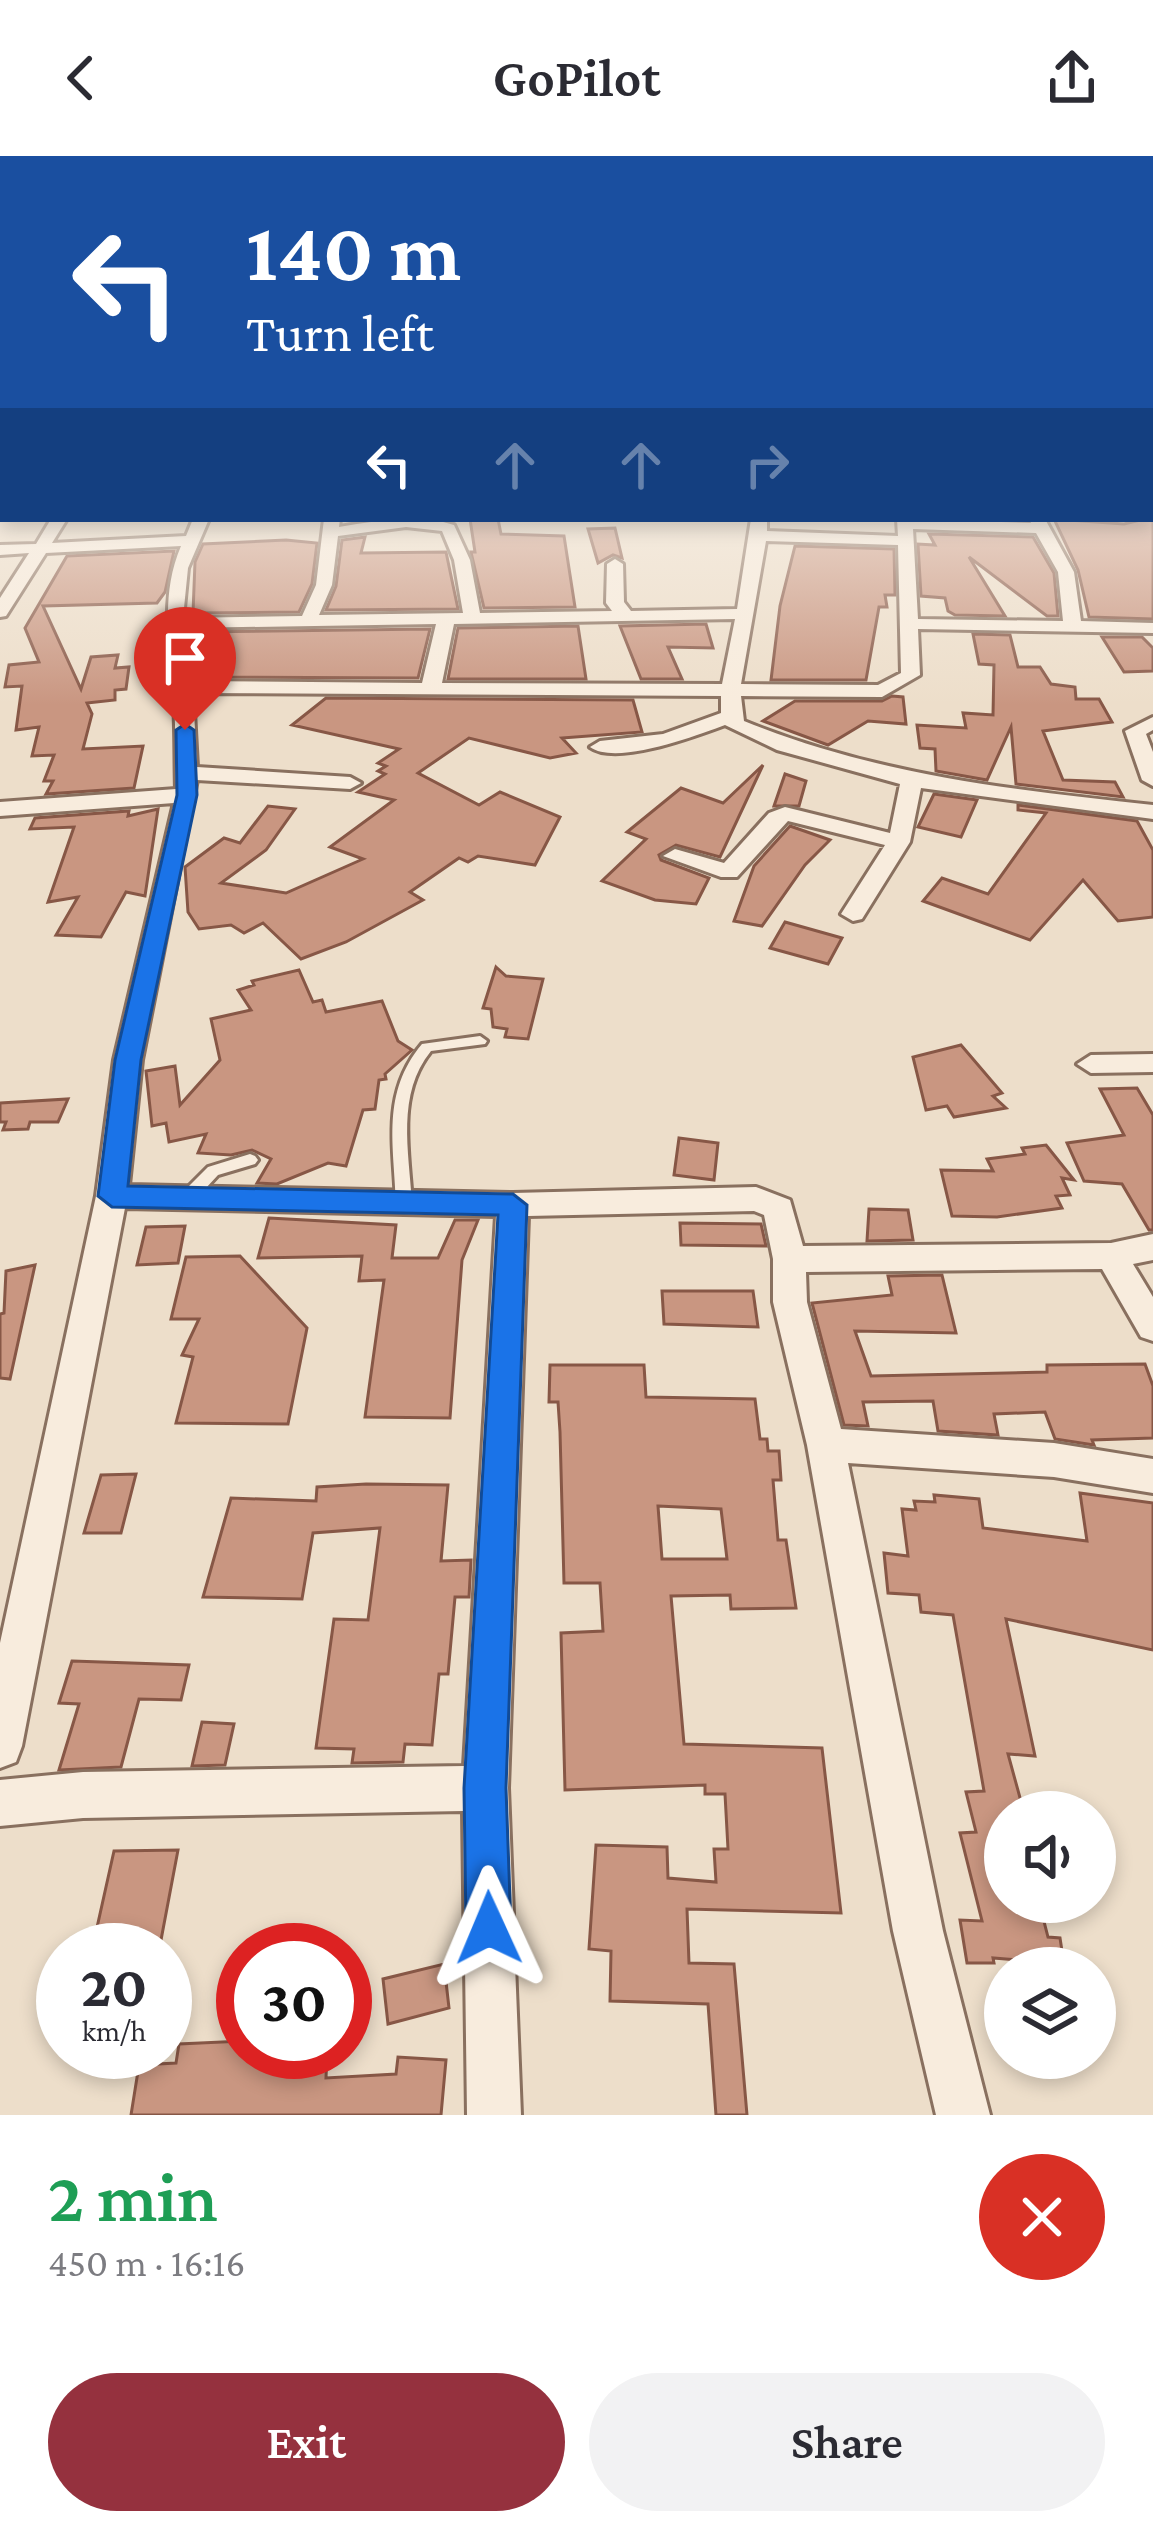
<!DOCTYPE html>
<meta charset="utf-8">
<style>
:root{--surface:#fff;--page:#f2f2f3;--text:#2b2b33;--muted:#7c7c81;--accent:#95313e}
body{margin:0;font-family:"Crimson Pro",serif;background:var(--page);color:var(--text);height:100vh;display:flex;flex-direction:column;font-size:45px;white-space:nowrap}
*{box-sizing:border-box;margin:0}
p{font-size:39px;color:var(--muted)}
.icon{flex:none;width:66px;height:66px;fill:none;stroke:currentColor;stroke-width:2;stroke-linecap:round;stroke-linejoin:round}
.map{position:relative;height:1959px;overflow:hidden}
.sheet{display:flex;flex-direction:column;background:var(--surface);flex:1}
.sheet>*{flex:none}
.top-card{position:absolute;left:0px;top:0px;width:1155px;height:366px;box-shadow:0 6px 18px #0003;background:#1a4fa0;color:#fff;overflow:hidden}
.controls{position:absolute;left:984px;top:1635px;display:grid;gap:24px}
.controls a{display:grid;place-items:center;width:132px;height:132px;border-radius:50%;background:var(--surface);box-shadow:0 6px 18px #0003;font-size:60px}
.speed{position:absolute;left:36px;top:1767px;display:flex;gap:24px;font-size:60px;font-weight:700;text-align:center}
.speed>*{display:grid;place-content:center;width:156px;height:156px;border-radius:50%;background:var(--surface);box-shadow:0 6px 18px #0003;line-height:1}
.speed small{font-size:30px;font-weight:400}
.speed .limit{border:18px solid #d22;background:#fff;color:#111}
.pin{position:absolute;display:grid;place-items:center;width:102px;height:102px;color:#fff;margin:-123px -51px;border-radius:50% 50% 50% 0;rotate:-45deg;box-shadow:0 0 12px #0007}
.pin .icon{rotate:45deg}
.me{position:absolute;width:132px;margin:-66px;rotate:359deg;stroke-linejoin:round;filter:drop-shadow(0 0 9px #0008)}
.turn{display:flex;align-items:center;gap:42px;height:252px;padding:0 48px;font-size:54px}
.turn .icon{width:156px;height:156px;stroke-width:2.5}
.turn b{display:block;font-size:84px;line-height:102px}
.lanes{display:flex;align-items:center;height:114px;padding:0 48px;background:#0003;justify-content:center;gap:60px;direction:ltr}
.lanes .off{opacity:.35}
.round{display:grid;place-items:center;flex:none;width:126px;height:126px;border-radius:63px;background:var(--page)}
.overview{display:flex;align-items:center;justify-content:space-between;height:204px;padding:0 48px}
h1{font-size:72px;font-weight:600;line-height:90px;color:#1e9e55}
.cta{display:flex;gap:24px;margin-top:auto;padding:24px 48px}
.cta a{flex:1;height:138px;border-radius:72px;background:var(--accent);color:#fff;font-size:48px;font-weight:600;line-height:138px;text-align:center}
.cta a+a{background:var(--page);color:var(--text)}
header{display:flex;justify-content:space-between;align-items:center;height:156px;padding:0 48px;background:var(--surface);font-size:54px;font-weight:600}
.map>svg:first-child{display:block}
.building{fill:#c99681;stroke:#875746;stroke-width:3;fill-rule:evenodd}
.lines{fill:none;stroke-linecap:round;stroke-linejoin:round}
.service-casing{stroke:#89705f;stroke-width:6}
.minor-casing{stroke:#89705f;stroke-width:6}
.service{fill:#f8ecdd;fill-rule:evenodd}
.minor{fill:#f8ecdd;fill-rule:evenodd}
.route{fill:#1a73e8;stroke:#114b97;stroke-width:3}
</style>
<header><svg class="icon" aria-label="back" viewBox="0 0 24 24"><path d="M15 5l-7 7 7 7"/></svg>GoPilot<svg class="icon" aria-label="share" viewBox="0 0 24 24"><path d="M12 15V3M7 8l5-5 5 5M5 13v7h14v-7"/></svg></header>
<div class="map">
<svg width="1153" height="1959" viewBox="0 0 1153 1959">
<rect width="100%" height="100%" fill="#eddeca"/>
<g class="building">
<polygon points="1153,361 1153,463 1089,461 1078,414 1054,363 1124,368"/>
<polygon points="470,363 498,363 501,378 564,380 575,451 484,452 471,396 475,396"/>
<polygon points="615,372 622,402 613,399 598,407 588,373"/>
<polygon points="929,378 1033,381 1054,417 1058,460 1047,460 969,401 1005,460 955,459 948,455 945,442 921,440 918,388 935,389"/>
<polygon points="365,381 361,397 446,396 458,453 326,454 336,430 342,384"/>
<polygon points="286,384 317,387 312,428 299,456 193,457 195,406 203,388"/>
<polygon points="795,390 894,393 895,439 885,439 887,451 879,451 866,524 771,524 780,450"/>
<polygon points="174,395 165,436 157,447 43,450 81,533 91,501 118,499 115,512 129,511 126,533 115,534 115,544 87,547 92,558 83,593 143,590 134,632 46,638 53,625 44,625 54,599 32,600 39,571 16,574 22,530 5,531 9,509 39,506 25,472 67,400"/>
<polygon points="706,468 713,492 668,491 682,523 641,523 620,470"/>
<polygon points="578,470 586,523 448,523 458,472"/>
<polygon points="430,473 418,522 219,521 223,494 192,497 191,490 192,476"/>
<polygon points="973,478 1010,479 1018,511 1040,511 1051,528 1075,531 1076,543 1099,543 1112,566 1043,575 1063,624 1115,626 1123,641 1016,628 1011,571 987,624 936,615 935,593 920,592 917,569 966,572 963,557 993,559 994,509 979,508"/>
<polygon points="1102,481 1142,481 1153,492 1153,515 1124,516"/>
<polygon points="892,540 903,541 906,568 868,565 828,589 763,565 795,545 882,545"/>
<polygon points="326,542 633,544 642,576 562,582 576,597 550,602 469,582 418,617 479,649 500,636 560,661 535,709 478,700 468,706 459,702 410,736 423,744 346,786 301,803 263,767 244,777 231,769 199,773 188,756 185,711 224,682 240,687 268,650 295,653 266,694 221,727 286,737 363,703 330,691 394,644 358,636 385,618 378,615 386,610 378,607 399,593 292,569"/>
<polygon points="763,609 720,701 676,689 659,699 661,704 709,722 696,748 655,744 602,725 646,683 627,676 681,632 723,647"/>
<polygon points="785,618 806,625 799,650 774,650"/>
<polygon points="934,638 977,644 961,681 918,671"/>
<polygon points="1018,649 1137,665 1153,694 1153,761 1118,765 1083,724 1030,784 923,745 942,722 988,738 1046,657 1018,654"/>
<polygon points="158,653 145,740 126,736 101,781 56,779 78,741 48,746 74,671 30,673 35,662 129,655 128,660"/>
<polygon points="790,670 830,684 805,709 762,770 734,765 754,710"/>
<polygon points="785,766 842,782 828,808 770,792"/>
<polygon points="496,811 506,820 543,823 528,883 505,881 507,873 493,871 491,853 483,852"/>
<polygon points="299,814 313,846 322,844 326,856 382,845 398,885 412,894 385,918 386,923 379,924 375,953 363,954 346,1010 328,1007 277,1028 257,1027 271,1003 252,994 231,999 198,997 206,978 169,986 166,967 152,970 146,915 175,910 180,949 220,904 211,863 251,854 238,834 254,829 252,825"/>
<polygon points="961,889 1002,937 993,940 1006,952 954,961 947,950 926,954 913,901"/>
<polygon points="1137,932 1153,959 1153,1074 1149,1074 1122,1028 1084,1025 1067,987 1124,979 1100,933"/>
<polygon points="68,943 58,966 30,966 28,973 3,974 6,966 0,966 0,947"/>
<polygon points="679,982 718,987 714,1024 674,1019"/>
<polygon points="1046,989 1074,1024 1062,1022 1070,1039 1056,1040 1062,1052 997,1061 952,1060 941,1014 993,1015 987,1003 1025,998 1022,992"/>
<polygon points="869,1053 908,1054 913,1084 867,1085"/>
<polygon points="269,1062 396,1069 392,1102 438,1102 455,1064 478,1064 462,1104 450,1262 365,1261 384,1124 359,1125 362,1100 258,1102"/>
<polygon points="680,1067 761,1068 766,1090 681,1089"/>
<polygon points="185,1070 178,1107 137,1109 146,1071"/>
<polygon points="240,1100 307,1172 288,1268 176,1267 193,1201 182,1199 199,1163 171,1163 186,1101"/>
<polygon points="35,1109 10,1223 0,1222 0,1158 4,1157 6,1115"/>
<polygon points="942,1119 956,1177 855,1175 871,1220 1047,1216 1047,1209 1145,1208 1153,1230 1153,1282 1092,1284 1094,1289 1055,1283 1045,1256 994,1258 998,1279 938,1275 933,1245 863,1246 868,1270 844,1269 812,1147 892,1139 888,1120"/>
<polygon points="662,1135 753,1135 758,1171 664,1168"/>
<path d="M550 1209H644L646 1241 755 1243 760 1283H767L768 1295H779L781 1324H773L778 1384H786L796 1452 731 1453 730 1439 671 1440 684 1588 822 1592 841 1757 687 1753 689 1807 734 1808 747 1959H716L708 1848 610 1845 611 1795 589 1793 596 1689 667 1691 668 1722 716 1726 714 1693H728L725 1638H705V1629L565 1634 561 1477 603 1475 600 1427H564L560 1276 558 1246H549ZM658 1350 721 1353 727 1403H662Z"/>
<polygon points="136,1318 121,1377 84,1377 101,1319"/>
<polygon points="366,1328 448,1329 441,1405 471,1404 469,1441 455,1441 448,1518 439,1518 432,1589 405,1588 403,1606 352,1607 354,1593 316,1592 334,1463 368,1464 380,1372 313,1377 302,1443 203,1441 231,1342 316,1345 317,1331"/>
<polygon points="1080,1337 1153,1347 1153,1494 1006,1463 1035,1600 1008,1598 1022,1649 1013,1649 1015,1656 1005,1656 1005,1746 1039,1746 1048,1781 1060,1782 1064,1808 993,1802 994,1807 967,1807 960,1764 982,1765 960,1677 976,1676 966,1636 984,1635 953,1459 921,1456 919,1439 888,1437 884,1397 908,1400 902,1353 916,1354 914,1345 935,1346 934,1339 979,1343 983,1372 1087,1385"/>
<polygon points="72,1505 189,1509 181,1544 139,1543 121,1611 59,1614 79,1548 59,1547"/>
<polygon points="202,1566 234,1568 225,1609 192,1610"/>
<polygon points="178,1694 161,1784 94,1785 114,1695"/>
<polygon points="444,1808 449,1852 388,1868 383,1823"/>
<polygon points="243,1885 243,1896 327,1897 326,1922 396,1918 398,1901 446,1904 441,1959 131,1959 139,1909 176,1907 179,1888"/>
</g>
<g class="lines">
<g class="service-casing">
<g id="service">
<path d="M480 880 487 885 485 888 431 895C396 938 409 995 412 1047L410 1051H398L396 1047C394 988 381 937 422 888Z"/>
<polygon points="250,998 255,1000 258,1004 255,1008 218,1019 193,1046 181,1046 179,1042 181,1038 208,1011"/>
</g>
</g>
<g class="minor-casing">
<g id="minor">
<rect x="1152" y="301" width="1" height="8"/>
<polygon points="3,304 3,312 0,313 0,305"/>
<rect x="0" y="333" width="3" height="8"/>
<rect x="1152" y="339" width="1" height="8"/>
<path d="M51 363H67L52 387 186 380 193 363H209L188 412 183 462 302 460 316 429 324 363H340L339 371C377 365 416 357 454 369L470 404 480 457 612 455 606 447 607 408 615 403 623 408 624 446 631 455 737 453 751 363H767V375L898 380 897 363 1031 367 1029 363H1045L1074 416 1081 465 1153 467V477L918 473 920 519 882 541 741 540 744 565C876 619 1013 634 1153 649V663L921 632 910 686 862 763 853 765 841 758 885 689 788 665 737 721H721L663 700 675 693 724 707 769 657 785 651 890 677 900 628 777 594 725 569C695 580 616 610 590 591L600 585 663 578 721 557V540L193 537 197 611 350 621 361 627 350 633 197 624 142 904 129 1029 513 1037 756 1031 790 1044 803 1090 1111 1087 1153 1078V1104L1133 1108 1153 1141V1185L1141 1181 1102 1113 806 1116 807 1146 841 1273 1054 1287 1153 1303V1337L1054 1321 848 1307 943 1775 990 1959H936L893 1775 807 1289 773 1146V1103L764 1059 754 1055 528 1060 508 1632 521 1959H467L463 1655 83 1662 0 1670V1624L83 1616 464 1610 496 1060 125 1052 22 1590 16 1606 0 1612V1487L96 1040 114 904 174 647 0 660V646L176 633C175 599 176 564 173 529 169 480 161 437 181 390L46 397 6 460 0 461V442L29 397 0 399V389L36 388ZM406 371 442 375 454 404 463 457 319 459 332 429 338 380ZM913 373 1036 377 1058 416 1063 465 918 463ZM766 385 898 389 901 517 878 529 741 528ZM735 463 722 528 442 527 454 468ZM436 468 422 527 192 525 184 472Z"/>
<polygon points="1153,561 1153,574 1146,578 1153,596 1153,630 1142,624 1125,575"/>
<polygon points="1153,898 1153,916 1091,917 1077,908 1091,899"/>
</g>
</g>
<use href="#service" class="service"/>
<use href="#minor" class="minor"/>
</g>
<linearGradient id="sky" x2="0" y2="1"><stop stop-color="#8fbad5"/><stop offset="0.5" stop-color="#f7f0e7"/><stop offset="1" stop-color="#f7f0e7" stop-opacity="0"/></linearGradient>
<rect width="1153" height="549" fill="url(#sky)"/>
<polygon class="route" points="185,568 194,574 197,639 141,904 128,1030 513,1038 527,1049 506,1632 511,1772 504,1788 489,1794 473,1788 466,1772 464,1632 498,1059 112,1051 98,1040 115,904 177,639 176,574"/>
</svg>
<div class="controls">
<a><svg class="icon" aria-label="sound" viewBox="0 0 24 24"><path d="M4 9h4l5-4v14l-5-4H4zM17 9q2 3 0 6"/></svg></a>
<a><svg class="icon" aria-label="layers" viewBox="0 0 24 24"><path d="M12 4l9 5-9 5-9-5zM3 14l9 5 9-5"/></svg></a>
</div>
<div class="speed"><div>20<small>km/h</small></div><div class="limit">30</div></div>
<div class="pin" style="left:185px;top:574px;background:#d93025"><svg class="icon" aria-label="arrive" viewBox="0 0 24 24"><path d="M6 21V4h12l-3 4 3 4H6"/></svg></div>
<svg class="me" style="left:489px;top:1772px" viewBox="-20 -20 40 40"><path d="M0-17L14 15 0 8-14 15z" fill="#1a73e8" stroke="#fff" stroke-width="4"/></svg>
<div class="top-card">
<div class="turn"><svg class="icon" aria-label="left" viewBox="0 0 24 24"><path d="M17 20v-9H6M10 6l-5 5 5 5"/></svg><div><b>140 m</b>Turn left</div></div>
<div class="lanes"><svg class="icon" aria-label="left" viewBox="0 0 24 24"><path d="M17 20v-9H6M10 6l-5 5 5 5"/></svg><svg class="icon off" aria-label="ahead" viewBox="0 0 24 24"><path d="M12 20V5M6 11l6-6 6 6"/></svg><svg class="icon off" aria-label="ahead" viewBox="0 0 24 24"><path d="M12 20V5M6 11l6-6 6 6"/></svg><svg class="icon off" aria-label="right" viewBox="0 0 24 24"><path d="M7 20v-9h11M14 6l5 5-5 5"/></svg></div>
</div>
</div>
<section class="sheet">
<div class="overview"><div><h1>2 min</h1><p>450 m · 16:16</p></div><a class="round" style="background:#d93025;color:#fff"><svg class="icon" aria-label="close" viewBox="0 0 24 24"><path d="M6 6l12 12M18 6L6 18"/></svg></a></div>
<div class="cta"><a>Exit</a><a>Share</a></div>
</section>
